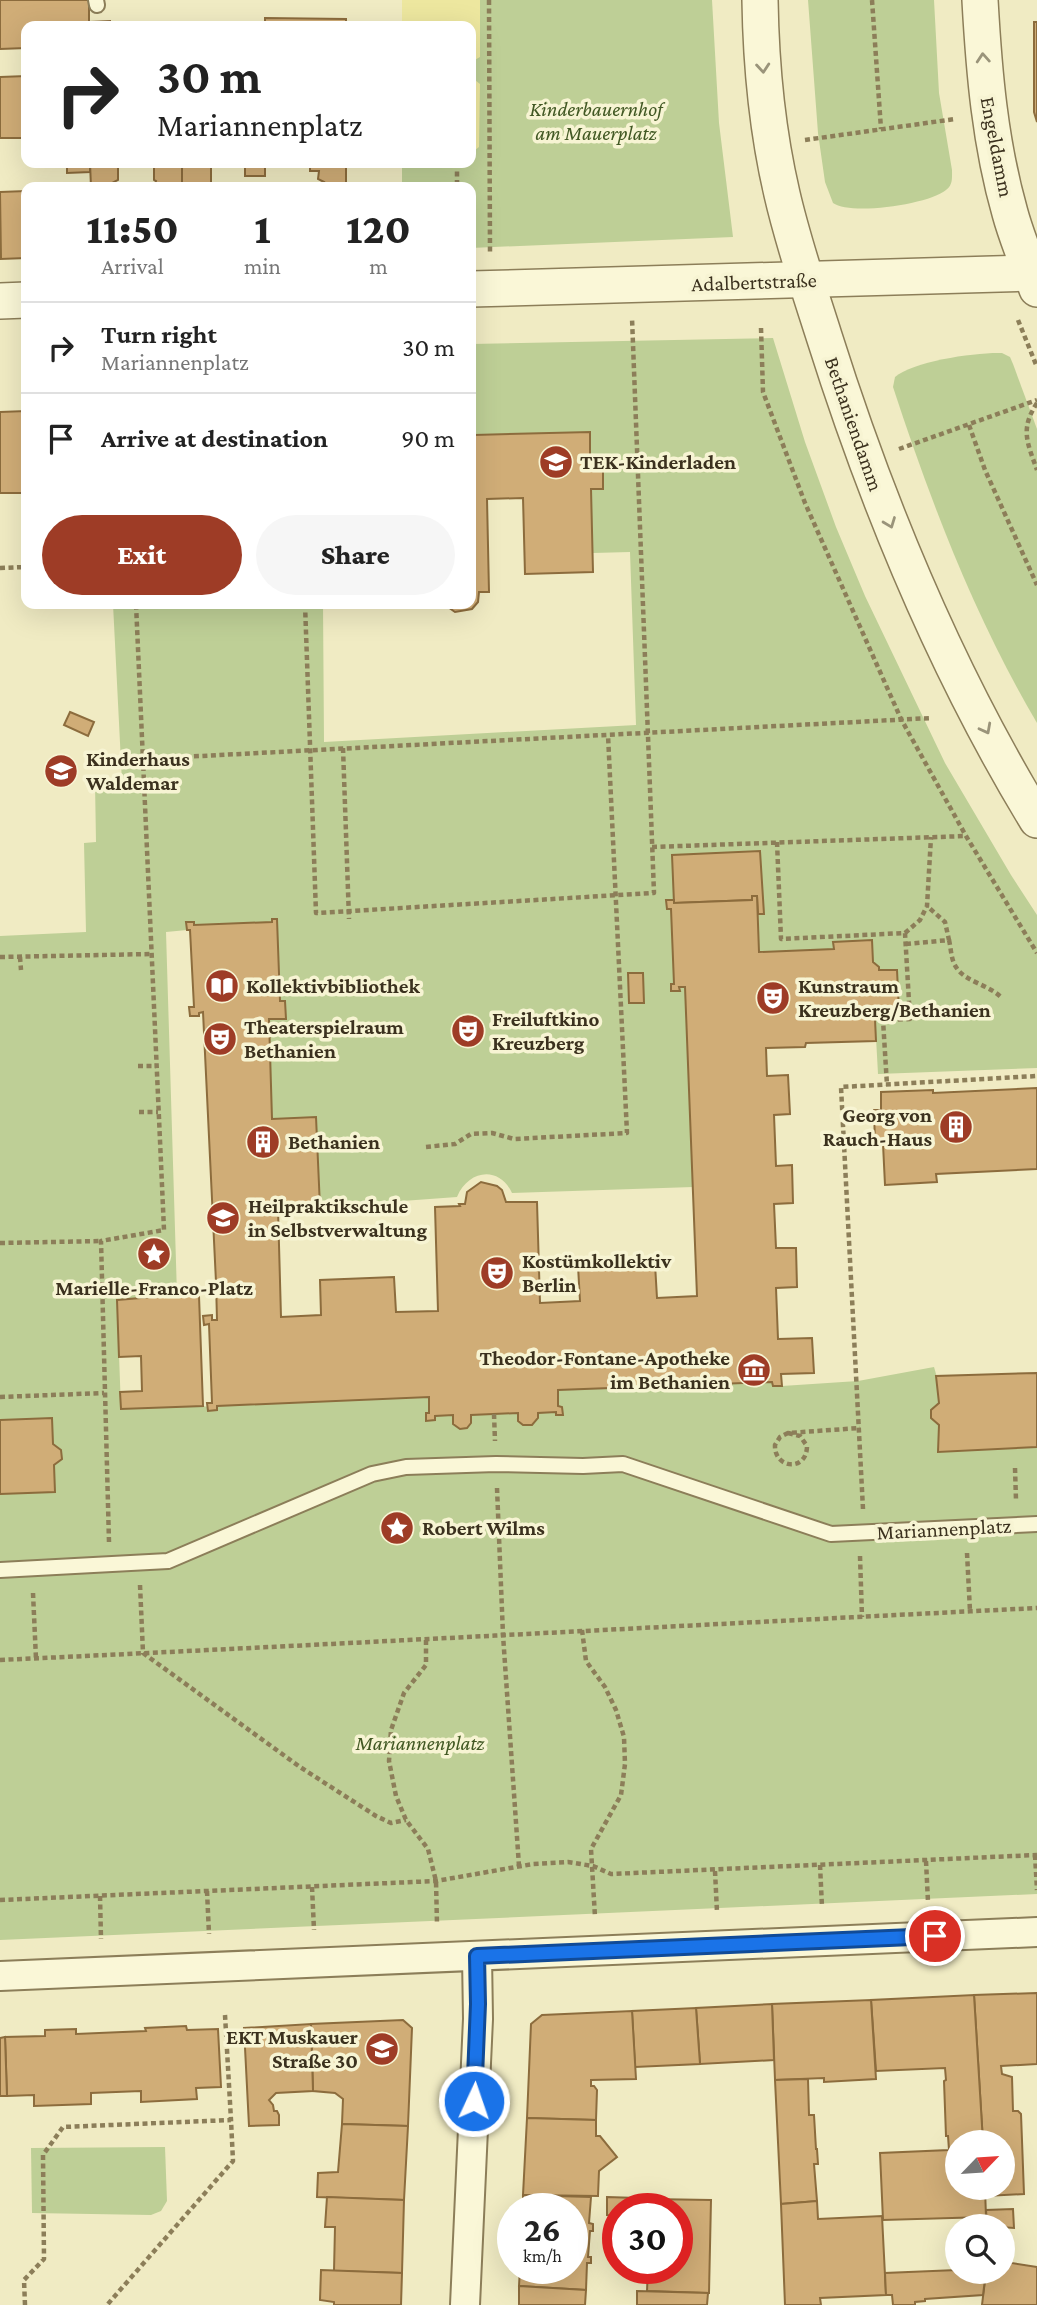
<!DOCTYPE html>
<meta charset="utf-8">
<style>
:root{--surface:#fff;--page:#f6f6f6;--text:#222;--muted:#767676;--line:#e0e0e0;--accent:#9e3c26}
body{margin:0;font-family:"Crimson Pro",serif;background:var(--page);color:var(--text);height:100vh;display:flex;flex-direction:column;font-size:26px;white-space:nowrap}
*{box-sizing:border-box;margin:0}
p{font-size:23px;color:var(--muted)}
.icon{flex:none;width:38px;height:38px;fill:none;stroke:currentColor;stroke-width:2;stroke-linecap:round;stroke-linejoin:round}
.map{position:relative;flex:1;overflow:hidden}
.side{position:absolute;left:21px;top:182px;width:455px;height:427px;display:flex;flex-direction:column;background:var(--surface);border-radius:14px;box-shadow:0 7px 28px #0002}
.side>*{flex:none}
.banner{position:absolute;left:21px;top:21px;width:455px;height:147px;border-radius:14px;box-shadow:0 7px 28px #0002;background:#fff;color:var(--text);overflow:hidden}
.needle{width:46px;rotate:65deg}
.tools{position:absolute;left:945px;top:2130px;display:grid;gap:14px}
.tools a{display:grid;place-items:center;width:70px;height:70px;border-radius:50%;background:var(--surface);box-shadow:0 7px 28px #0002;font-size:35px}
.speed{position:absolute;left:497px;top:2193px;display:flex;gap:14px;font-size:35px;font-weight:700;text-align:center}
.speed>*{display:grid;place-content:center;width:91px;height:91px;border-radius:50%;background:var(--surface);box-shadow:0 7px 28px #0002;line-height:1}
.speed small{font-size:18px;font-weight:400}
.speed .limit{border:10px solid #d22;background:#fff;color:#111}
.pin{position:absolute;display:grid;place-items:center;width:60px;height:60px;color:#fff;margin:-30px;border:4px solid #fff;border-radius:50%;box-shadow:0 2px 7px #0007}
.me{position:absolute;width:77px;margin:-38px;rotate:3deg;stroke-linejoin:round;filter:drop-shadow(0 0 5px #0008)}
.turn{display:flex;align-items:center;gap:24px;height:147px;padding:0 21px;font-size:32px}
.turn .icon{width:91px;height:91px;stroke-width:2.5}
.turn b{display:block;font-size:49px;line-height:60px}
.eta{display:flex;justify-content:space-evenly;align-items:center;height:119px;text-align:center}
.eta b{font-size:42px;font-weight:800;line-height:49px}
.primary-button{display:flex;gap:14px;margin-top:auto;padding:14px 21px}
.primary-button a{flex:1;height:80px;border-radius:42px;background:var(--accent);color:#fff;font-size:28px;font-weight:800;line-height:80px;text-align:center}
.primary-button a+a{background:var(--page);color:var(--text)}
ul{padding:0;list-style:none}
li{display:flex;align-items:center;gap:21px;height:91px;padding:0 21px;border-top:2px solid var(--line)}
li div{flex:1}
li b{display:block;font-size:26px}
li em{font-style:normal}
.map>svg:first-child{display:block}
.green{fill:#becf96}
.sand{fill:#ede79f}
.building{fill:#d0ad77;stroke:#8c6c3d;stroke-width:2}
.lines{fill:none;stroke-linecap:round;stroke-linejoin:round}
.service-casing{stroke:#8c7e59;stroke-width:18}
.minor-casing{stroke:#8c7e59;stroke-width:32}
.tertiary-casing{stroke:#8c7e59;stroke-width:38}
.path{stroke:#8c7e59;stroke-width:4.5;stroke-dasharray:5 3.5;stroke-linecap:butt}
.service{stroke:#faf7d7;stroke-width:14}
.minor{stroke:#faf7d7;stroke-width:28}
.tertiary{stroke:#faf7d7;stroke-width:35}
.oneway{stroke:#9a947a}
.route-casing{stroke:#114b97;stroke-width:18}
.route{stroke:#1a73e8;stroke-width:12}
.labels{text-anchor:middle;stroke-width:7;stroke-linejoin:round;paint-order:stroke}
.park-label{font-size:21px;font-style:italic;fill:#415823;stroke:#f7f4d3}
.street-label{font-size:21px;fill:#3b311e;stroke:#f7f4d3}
.poi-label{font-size:21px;font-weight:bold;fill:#3b311e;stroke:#f7f4d3;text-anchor:start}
</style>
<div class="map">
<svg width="1037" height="2305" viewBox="0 0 1037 2305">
<rect width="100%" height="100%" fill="#f0ebc3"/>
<g class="green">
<polygon points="402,0 712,0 719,123 733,237 471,248 471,187 402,187 402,163 471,163 471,26 402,26"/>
<path d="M808 0H934L939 93 952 170C952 178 953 185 946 190 930 204 851 216 833 203L825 182 818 133Z"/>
<path d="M773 338 805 442 836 527 865 596 945 763 1011 875 1037 915V1068L878 1074 875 1019 881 1011 899 1010 897 970H879V967L873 962 872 941 834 942V949L759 952 758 914H763L760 851 672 855 674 900 667 901V909H671L674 984H671V991H679V987H685L693 1187 512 1193C499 1165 468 1170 457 1197L320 1207 316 1117 272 1119 269 1019H285L280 1001 277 919H272V922L194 925V922H187V930L166 932 177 1295 117 1300 121 1409 203 1406 208 1407V1411L217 1410V1406L429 1397V1413H426V1421L435 1420V1416L453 1415 461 1429 467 1428 471 1423V1415L518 1413V1421L524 1425H532L538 1418V1413L556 1412V1415H562V1407L558 1406V1390L772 1382 773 1386H782L858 1381 934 1367 938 1381 939 1403 931 1410V1418L939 1425 938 1452 1037 1447V1894L0 1940V936L86 932 84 843 96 842 95 783 122 782 113 604H323L324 742 636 725 630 552 593 553 591 489 603 488V462H590V432L474 435V422H471V344Z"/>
<path d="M1002 353 1010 357 1013 364 1037 429V723C975 618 931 503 893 387L895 377C913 361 977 352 1002 353Z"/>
<polygon points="165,2147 167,2201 161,2211 151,2215 32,2213 31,2148"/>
</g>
<g class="sand">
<polygon points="402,0 480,0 480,57 471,62 471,26 402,26"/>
<polygon points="471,77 480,84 479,147 471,153"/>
</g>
<g class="building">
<polygon points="0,0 89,0 89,22 110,21 110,26 26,26 26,48 0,49"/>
<polygon points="265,18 346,19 346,26 265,26"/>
<polygon points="1034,22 1037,22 1037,122 1034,112"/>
<polygon points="26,76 26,138 0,138 0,77"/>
<polygon points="67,163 90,163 90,172 67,173"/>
<polygon points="90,163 118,163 118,180 110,184 110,187 91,187"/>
<polygon points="154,163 182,163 182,187 154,187 156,181 154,180"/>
<polygon points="182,163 211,163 211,183 207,184 207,187 182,187"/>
<rect x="245" y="163" width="20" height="13"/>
<polygon points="310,163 346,163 346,187 321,187 324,182 318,179 319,171 310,171"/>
<polygon points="26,191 26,258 1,259 0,192"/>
<polygon points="26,411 26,493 0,493 0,412"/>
<polygon points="471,422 474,422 474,435 590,432 590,462 603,462 603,489 591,489 593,572 525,574 523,498 487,499 489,592 479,592 478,602 472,609 455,612 445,605 471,604"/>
<polygon points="70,712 94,722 88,736 64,725"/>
<polygon points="760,851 764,914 758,914 757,896 752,896 752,900 674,903 672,855"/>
<polygon points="752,896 757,896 759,952 834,949 833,942 872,940 873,962 879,967 879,970 897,970 899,1011 881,1011 875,1019 876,1041 806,1043 805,1047 766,1048 767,1076 788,1075 790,1114 774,1115 776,1166 792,1165 793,1203 774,1204 776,1248 796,1248 797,1287 776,1288 778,1339 812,1338 814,1373 781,1374 782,1386 773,1386 772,1382 558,1390 558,1406 562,1407 563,1415 556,1415 556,1412 538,1413 538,1418 532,1425 523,1425 518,1421 518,1413 471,1415 471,1423 467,1428 460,1429 453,1424 453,1415 435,1416 435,1420 426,1421 426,1413 429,1413 429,1397 217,1406 217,1410 208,1411 207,1403 212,1403 209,1324 204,1325 203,1316 212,1315 212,1320 217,1320 216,1282 203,1012 199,1013 199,1016 190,1016 189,1007 194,1007 190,930 187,930 186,922 194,922 194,925 272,922 272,919 277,919 280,1001 285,1001 286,1019 269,1019 272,1119 316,1117 320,1207 278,1209 281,1317 321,1315 320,1280 394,1277 396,1312 438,1311 435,1207 460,1206 459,1204 465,1204 467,1192 481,1182 497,1186 502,1190 506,1202 537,1202 540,1303 580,1301 578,1266 655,1264 657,1298 697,1296 685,987 679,987 680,991 671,991 671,984 674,984 671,909 667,909 666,900 674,900 674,903 752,900"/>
<polygon points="628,973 643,973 644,1003 629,1003"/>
<polygon points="1037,1088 1037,1169 936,1174 937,1182 885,1185 883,1144 875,1144 874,1110 881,1110 881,1092 933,1090 933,1093"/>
<polygon points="177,1295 199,1296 203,1406 121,1409 120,1392 142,1391 141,1356 119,1357 117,1300"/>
<polygon points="1037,1373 1037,1447 938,1452 939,1425 931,1418 931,1410 939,1403 936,1376"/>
<polygon points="52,1418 53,1444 61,1450 62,1459 54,1465 55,1492 0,1494 0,1420"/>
<polygon points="1037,1993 1037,2064 1001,2066 1002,2074 1012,2077 1013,2111 1018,2111 1021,2114 1024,2194 986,2196 985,2188 1003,2188 1003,2142 983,2142 974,1995"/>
<polygon points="974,1995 983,2142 957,2142 957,2188 985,2188 986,2217 883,2220 880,2153 949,2150 948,2136 946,2136 944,2081 946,2080 945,2068 876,2071 871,2000"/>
<polygon points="871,2000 876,2079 824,2082 824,2078 775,2080 772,2004"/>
<polygon points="772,2004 774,2060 700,2064 696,2008"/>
<polygon points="696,2008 700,2064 635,2067 632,2011"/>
<polygon points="632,2011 636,2079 591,2080 591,2086 594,2086 597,2090 596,2120 527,2118 531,2024 542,2015"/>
<polygon points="403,2020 412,2028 408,2126 342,2124 343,2099 335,2093 313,2091 311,2024"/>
<polygon points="311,2024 313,2091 276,2093 269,2100 273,2105 274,2111 277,2111 279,2115 279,2125 249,2126 244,2028"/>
<polygon points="186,2026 187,2030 218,2029 221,2087 196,2088 197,2099 141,2102 141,2091 91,2093 91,2104 34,2106 34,2095 7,2096 5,2037 45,2036 45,2030 76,2029 76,2034 146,2031 145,2028"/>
<polygon points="5,2037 7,2096 0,2096 0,2038"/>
<polygon points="808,2079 809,2115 814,2115 816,2149 817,2149 818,2164 814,2164 817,2201 781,2204 775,2080"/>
<polygon points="527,2118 596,2120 596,2136 600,2136 617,2157 599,2171 598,2196 523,2195"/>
<polygon points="342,2124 408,2126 404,2200 317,2197 318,2173 338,2172"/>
<polygon points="523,2195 591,2197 589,2223 593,2224 593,2231 590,2231 588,2257 591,2257 591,2263 587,2263 586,2290 519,2286 520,2268 572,2268 572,2208 523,2208"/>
<polygon points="327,2197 404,2200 402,2273 334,2271 335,2227 325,2227"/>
<polygon points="607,2197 637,2198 637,2208 618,2208 618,2216 607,2215"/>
<polygon points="650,2199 711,2200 709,2293 647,2291 648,2268 677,2268 677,2208 650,2208"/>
<polygon points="817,2201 818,2219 882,2216 886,2295 820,2298 821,2305 785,2305 781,2204"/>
<polygon points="1013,2209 1014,2228 987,2226 986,2210"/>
<polygon points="997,2226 1003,2226 1005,2262 1037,2267 1037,2305 982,2305 986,2272 1003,2272 1003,2226"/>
<polygon points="321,2270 402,2273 401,2305 334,2305 334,2302 320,2300"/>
<polygon points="957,2270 986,2272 983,2295 925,2299 925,2301 915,2302 915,2305 893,2305 892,2295 886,2295 885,2273"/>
<polygon points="519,2286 586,2290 585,2305 519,2305"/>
<polygon points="637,2291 708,2293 707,2305 637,2305"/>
</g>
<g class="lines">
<g class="service-casing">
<g id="service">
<polyline points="96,0 97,5"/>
<polyline points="0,1570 168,1561 372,1474 406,1467 496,1464 583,1466 623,1464 831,1534 1037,1524"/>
</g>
</g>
<g class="minor-casing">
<g id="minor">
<polyline points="0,1976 1037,1932"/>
<polyline points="465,2305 478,2019 477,1956"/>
</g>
</g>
<g class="tertiary-casing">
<g id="tertiary">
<path d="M760 0C761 65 767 130 782 194 793 242 809 289 824 336 877 504 945 669 1037 820"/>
<path d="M980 0C984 72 990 143 1010 213 1017 239 1028 264 1037 289"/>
<polyline points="471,289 1031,273"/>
<polyline points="0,301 26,300"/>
</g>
</g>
<g class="path">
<polyline points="489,0 490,254"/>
<polyline points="872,0 881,129"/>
<polyline points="805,140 955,119"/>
<polyline points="457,163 457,187"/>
<polyline points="1018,320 1037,367"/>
<polyline points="761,328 763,392 805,503 901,719 966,836 1037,953"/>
<path d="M1037 403C1020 429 1027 442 1037 470"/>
<polyline points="969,425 985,470 1037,585"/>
<polyline points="899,449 1037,400"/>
<polyline points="0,568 26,567"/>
<polyline points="305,604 316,913 654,893 632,318"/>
<polyline points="343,748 349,919"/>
<polyline points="143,759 932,718"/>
<polyline points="777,842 781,939 905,933 910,1019 883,1020 887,1085"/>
<polyline points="652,847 966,836"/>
<polyline points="905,933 920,920 927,906 931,837"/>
<path d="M949 940C951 948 951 960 956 967 965 982 988 984 1002 998"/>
<polyline points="906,944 949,940 945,922 927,906"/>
<polyline points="0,957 151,954"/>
<polyline points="20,957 21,970"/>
<polyline points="138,1066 156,1066"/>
<polyline points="139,1112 158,1112"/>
<polyline points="426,1147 455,1144 471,1134 492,1133 514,1139 627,1133 608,735"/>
<polyline points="0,1243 101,1241"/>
<polyline points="0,1397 104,1393"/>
<polyline points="494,1414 495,1441"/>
<path d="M788 1433 800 1436 807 1446C807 1472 774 1469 775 1445L780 1437 788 1433 860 1428"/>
<polyline points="1015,1468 1016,1500"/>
<polyline points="497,1488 503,1635 519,1866"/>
<polyline points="863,1509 841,1087 1037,1076"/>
<polyline points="109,1542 101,1241 164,1230 136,604"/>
<polyline points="967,1553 970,1611"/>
<polyline points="860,1556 862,1617"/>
<polyline points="140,1585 143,1653 300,1767 376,1816 391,1823 406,1820"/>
<polyline points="33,1593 36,1659"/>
<polyline points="582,1630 586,1661 605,1687 616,1710 624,1737 625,1764 621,1795 591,1849 595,1917"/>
<polyline points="426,1640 426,1665 404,1693 391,1730 389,1761 396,1796 406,1820 428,1849 436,1881 437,1924"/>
<path d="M0 1660C346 1644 691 1625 1037 1608"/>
<polyline points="1035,1855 1037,1890"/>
<polyline points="926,1861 928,1902"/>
<polyline points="820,1865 822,1907"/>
<polyline points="715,1871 717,1912"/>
<polyline points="312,1887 314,1930"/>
<polyline points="207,1891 209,1934"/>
<polyline points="100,1896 101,1939"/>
<polyline points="0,1900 436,1881 533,1864 568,1862 593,1866 611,1874 1037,1855"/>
<polyline points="225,2015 231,2120"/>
<polyline points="25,2305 24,2280 44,2259 43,2155 63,2127 231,2120 233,2161 107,2305"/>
</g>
<use href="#service" class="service"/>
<use href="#minor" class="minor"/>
<use href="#tertiary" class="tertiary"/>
</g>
<defs><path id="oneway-chevron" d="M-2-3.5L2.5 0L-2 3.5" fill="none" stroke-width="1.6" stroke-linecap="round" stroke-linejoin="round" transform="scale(1.75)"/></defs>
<g class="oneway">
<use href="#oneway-chevron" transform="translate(983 58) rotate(-94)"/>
<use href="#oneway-chevron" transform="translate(763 68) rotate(85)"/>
<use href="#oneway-chevron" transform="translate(890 523) rotate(69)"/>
<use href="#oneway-chevron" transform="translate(986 729) rotate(62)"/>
</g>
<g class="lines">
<g class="route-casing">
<polyline id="route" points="474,2101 478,2004 477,1956 935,1936"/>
</g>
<use href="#route" class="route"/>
</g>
<defs>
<g id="school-disc" transform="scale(1.75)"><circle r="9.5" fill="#9e3c26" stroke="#f7f4d3"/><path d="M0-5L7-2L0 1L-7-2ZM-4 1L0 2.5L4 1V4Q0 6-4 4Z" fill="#fff"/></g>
<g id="library-disc" transform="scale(1.75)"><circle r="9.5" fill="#9e3c26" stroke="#f7f4d3"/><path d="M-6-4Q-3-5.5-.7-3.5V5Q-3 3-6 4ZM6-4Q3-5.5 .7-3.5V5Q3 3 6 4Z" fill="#fff"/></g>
<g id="theatre-disc" transform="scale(1.75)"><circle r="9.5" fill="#9e3c26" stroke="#f7f4d3"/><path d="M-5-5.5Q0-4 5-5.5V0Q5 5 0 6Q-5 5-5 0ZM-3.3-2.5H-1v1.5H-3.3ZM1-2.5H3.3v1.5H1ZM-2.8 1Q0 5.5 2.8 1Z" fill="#fff"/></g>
<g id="building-disc" transform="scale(1.75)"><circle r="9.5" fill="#9e3c26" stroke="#f7f4d3"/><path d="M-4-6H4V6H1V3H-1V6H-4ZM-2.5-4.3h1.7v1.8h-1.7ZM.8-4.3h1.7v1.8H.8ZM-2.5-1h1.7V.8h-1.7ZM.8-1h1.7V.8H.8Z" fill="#fff"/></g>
<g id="university-disc" transform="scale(1.75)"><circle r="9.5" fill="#9e3c26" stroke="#f7f4d3"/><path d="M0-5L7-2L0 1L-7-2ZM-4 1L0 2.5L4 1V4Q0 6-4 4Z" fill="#fff"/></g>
<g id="sight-disc" transform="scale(1.75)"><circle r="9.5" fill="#9e3c26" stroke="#f7f4d3"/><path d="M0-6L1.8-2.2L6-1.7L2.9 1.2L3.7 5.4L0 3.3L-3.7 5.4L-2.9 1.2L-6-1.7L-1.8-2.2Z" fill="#fff"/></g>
<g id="museum-disc" transform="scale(1.75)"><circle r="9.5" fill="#9e3c26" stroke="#f7f4d3"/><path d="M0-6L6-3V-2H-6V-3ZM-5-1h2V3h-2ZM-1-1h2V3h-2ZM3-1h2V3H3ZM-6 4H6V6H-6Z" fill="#fff"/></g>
</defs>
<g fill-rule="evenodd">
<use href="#school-disc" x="556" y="462"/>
<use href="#school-disc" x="61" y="771"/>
<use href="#library-disc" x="222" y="986"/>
<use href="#theatre-disc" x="773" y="998"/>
<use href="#theatre-disc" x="468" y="1031"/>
<use href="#theatre-disc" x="220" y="1039"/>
<use href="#building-disc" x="956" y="1127"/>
<use href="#building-disc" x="263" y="1142"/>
<use href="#university-disc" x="223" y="1218"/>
<use href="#sight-disc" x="154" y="1254"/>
<use href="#theatre-disc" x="497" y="1273"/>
<use href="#museum-disc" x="754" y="1370"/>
<use href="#sight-disc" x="397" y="1528"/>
<use href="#school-disc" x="382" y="2049"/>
</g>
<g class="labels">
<g class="park-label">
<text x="596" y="116">Kinderbauernhof<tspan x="596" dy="24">am Mauerplatz</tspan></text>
<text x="420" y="1750">Mariannenplatz</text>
</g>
<g class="street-label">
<text transform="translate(997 147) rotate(79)" y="7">Engeldamm</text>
<text transform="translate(754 282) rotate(-2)" y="7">Adalbertstraße</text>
<text transform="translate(854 424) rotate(71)" y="7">Bethaniendamm</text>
<text transform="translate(944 1529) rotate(-3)" y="7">Mariannenplatz</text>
</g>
<g class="poi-label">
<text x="580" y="469">TEK-Kinderladen</text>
<text x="86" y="766">Kinderhaus<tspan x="86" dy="24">Waldemar</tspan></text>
<text x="246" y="993">Kollektivbibliothek</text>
<text x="798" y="993">Kunstraum<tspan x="798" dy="24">Kreuzberg/Bethanien</tspan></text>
<text x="492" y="1026">Freiluftkino<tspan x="492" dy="24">Kreuzberg</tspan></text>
<text x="244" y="1034">Theaterspielraum<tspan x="244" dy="24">Bethanien</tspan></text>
<text x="932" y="1122" text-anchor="end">Georg von<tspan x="932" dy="24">Rauch-Haus</tspan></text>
<text x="288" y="1149">Bethanien</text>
<text x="248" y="1213">Heilpraktikschule<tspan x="248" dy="24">in Selbstverwaltung</tspan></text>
<text x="522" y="1268">Kostümkollektiv<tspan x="522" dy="24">Berlin</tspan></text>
<text x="154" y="1295" text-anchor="middle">Marielle-Franco-Platz</text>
<text x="730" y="1365" text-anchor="end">Theodor-Fontane-Apotheke<tspan x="730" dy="24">im Bethanien</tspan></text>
<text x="422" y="1535">Robert Wilms</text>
<text x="358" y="2044" text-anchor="end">EKT Muskauer<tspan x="358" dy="24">Straße 30</tspan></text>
</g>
</g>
</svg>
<div class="tools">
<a><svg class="needle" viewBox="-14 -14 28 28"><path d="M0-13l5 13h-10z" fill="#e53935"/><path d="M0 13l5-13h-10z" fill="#767676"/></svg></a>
<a><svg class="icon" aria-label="search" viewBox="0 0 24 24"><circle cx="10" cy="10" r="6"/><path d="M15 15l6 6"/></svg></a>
</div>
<div class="speed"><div>26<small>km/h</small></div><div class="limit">30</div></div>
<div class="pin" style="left:935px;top:1936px;background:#d93025"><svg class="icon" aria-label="arrive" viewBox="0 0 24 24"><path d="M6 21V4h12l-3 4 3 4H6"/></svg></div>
<svg class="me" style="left:474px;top:2101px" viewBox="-20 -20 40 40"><circle r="17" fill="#1a73e8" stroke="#fff" stroke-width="3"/><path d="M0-11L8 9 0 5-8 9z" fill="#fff"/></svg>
<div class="banner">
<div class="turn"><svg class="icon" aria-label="right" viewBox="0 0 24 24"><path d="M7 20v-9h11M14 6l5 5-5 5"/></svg><div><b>30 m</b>Mariannenplatz</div></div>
</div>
<section class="side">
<div class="eta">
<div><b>11:50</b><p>Arrival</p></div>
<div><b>1</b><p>min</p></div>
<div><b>120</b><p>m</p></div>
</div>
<ul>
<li><svg class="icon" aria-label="right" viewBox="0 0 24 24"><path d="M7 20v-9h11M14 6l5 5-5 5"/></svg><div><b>Turn right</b><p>Mariannenplatz</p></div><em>30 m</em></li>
<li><svg class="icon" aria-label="arrive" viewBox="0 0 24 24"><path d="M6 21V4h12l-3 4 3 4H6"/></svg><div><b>Arrive at destination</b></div><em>90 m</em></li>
</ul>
<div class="primary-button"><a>Exit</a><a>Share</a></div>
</section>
</div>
